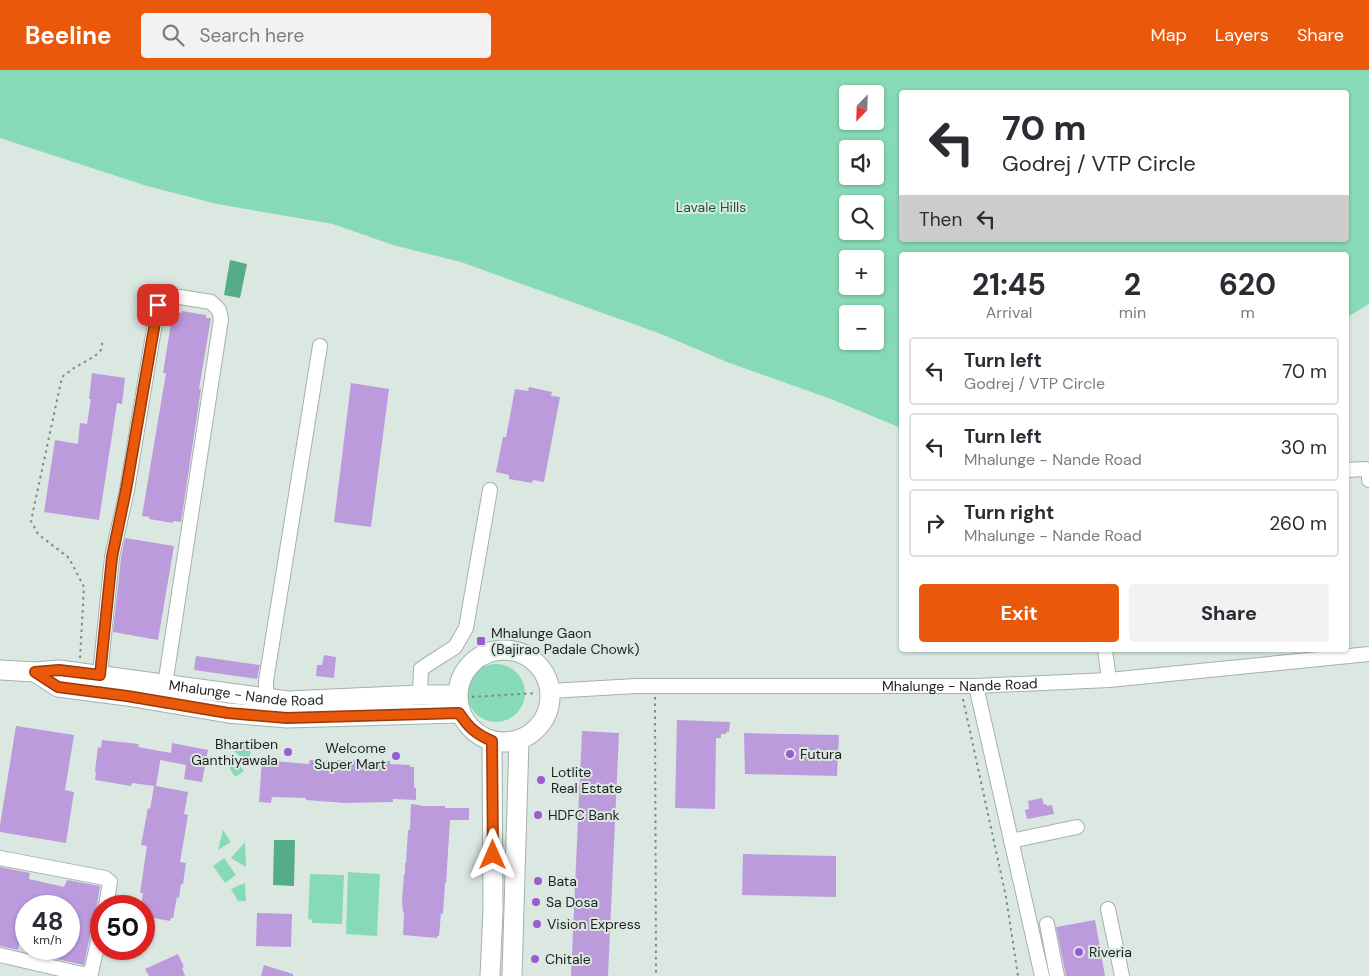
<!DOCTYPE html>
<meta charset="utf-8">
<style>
:root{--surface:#fff;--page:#f2f2f3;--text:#2b2b33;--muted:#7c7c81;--line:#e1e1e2;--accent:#ea580c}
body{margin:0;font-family:"DM Sans",sans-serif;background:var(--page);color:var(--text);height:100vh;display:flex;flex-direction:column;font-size:19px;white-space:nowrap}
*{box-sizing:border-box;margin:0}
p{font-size:16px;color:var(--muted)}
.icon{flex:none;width:28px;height:28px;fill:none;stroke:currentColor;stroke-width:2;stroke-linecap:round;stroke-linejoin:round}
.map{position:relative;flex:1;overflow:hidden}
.details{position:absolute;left:899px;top:182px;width:450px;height:400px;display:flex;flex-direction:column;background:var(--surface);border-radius:5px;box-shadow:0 1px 4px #0004}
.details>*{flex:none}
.top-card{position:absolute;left:899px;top:20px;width:450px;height:152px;border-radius:5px;box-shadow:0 1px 4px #0004;background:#fff;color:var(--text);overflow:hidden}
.needle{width:32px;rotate:203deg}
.controls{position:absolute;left:839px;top:15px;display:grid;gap:10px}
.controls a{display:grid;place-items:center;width:45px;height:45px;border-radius:5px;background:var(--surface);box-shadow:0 1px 4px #0004;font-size:25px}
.speed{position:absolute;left:15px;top:825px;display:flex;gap:10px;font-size:25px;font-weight:700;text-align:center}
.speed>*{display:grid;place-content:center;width:65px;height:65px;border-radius:50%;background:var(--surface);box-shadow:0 1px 4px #0004;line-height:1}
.speed small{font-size:12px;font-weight:400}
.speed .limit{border:8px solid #d22;background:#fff;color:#111}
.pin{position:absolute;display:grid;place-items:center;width:42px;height:42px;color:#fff;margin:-21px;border-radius:10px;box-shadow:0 2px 8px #0006}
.me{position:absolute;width:55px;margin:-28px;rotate:0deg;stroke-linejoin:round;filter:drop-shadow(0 0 4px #0008)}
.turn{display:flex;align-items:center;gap:18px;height:105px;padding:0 20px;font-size:22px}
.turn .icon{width:65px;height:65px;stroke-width:2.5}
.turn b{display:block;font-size:35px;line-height:42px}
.then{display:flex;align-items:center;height:48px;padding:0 20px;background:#0003;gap:10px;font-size:19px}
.eta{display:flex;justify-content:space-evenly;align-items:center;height:85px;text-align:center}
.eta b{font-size:30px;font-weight:700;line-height:35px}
.cta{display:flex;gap:10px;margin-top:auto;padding:10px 20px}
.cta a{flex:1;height:58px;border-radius:5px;background:var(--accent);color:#fff;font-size:20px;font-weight:700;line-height:58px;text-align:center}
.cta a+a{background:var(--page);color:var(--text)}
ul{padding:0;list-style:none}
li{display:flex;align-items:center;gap:15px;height:68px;margin:0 10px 8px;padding:0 10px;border:2px solid var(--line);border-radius:5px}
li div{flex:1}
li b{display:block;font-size:19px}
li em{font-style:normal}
header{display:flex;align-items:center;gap:30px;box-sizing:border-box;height:70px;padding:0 25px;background:var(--accent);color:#fff}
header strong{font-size:24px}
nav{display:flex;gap:28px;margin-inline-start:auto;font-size:18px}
.search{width:350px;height:45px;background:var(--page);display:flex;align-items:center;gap:12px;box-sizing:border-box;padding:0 18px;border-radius:5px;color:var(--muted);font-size:19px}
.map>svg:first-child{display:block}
.green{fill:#87dab7;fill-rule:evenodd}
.water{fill:#55ac89}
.building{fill:#bc9bdd}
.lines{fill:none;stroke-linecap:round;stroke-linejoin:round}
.minor-casing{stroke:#a4b1ab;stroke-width:16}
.major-casing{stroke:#a4b1ab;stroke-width:21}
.path{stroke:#7e8884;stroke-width:2;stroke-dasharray:2.5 4;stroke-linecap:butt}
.minor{stroke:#fff;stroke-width:14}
.major{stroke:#fff;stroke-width:19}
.route-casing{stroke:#983908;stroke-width:12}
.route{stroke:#ea580c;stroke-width:9}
.poi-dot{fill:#9b5bd1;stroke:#dbe8e2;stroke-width:2}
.labels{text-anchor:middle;stroke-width:4;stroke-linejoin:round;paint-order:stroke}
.park-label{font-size:14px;fill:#155941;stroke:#dbe8e2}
.poi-label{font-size:14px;fill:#1c211f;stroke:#dbe8e2;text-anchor:start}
.street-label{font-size:14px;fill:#1c211f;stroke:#dbe8e2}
</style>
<header>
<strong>Beeline</strong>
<div class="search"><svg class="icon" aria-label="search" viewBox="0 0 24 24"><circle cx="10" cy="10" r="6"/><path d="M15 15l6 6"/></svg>Search here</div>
<nav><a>Map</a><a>Layers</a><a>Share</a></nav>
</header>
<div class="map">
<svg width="1369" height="906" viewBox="0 0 1369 906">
<rect width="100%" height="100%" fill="#dbe8e2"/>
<g class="green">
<path d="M0 0H1369V234L1346 248V185H901V358L831 329 727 292 661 264 461 192 393 175 333 154 217 134 147 116 0 68ZM1346 22V170H901V22ZM848 24H875V51H848ZM848 79H875V106H848ZM848 134H875V161H848ZM848 189H875V216H848ZM848 244H875V271H848Z"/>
<circle cx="496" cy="623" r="29"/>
<polygon points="234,671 251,673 250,691 245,691 233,680"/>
<polygon points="232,686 244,701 235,707 230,699"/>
<polygon points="223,760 231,772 218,780"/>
<polygon points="245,772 246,797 231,788"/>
<polygon points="224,788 236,805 225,813 213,796"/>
<polygon points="348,802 380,804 377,866 346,864"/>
<polygon points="310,804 344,805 342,854 312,853 312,850 308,849"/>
<polygon points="245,813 246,831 238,831 231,819"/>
</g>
<g class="water">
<polygon points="230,190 247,194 240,228 224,225"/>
<polygon points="274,770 295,770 294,816 273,815"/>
</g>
<g class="building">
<polygon points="173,241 182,243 182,241 206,245 206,248 211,248 199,319 201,319 181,452 173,451 173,453 149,449 150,447 142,446 166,303 163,303"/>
<polygon points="92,303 125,308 122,334 117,333 99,450 44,442 55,370 78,374 80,353 87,354 91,329 89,329"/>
<polygon points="351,313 389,319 371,457 334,452"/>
<polygon points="529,317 552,322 551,326 560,327 544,412 533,410 532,413 509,409 509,405 496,402 503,367 506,367 515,319 528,321"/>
<polygon points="125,468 174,476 158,570 113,562 121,488"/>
<polygon points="324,585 336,587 334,608 316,606 317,595 322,595"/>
<polygon points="196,586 260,595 257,609 194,600"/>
<polygon points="677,650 730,652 729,662 726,662 726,664 721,664 721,668 716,668 715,739 675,738"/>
<polygon points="16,656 74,665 65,720 74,722 66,773 0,762 0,755"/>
<polygon points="582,661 619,663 608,906 571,906"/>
<polygon points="744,663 839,665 837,706 745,704"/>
<polygon points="102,670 139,674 138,677 171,683 172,673 208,680 202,712 184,709 186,695 160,690 160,692 156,716 188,722 184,744 188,745 180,792 186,793 183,814 181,814 179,828 177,827 173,848 171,848 170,851 144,846 144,836 141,836 143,823 140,823 147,776 141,775 148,738 150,739 154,716 132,713 131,716 95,710 96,702 95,701 98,677 101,678"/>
<polygon points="262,690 309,694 310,690 390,691 390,694 410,695 410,697 414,697 414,718 416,718 416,730 393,729 393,732 344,733 306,730 306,728 272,727 271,733 259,732"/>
<polygon points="1042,728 1044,735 1046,734 1047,736 1052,735 1054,744 1027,749 1025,740 1029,739 1028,731"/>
<polygon points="411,734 420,735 420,736 445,736 445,738 469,738 469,750 450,750 447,799 446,813 445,813 443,844 441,843 439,866 437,866 437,868 403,865 404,842 403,842 402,831 404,804 405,804 405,793 406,793 408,760 410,760"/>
<polygon points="743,784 836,786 836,827 742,825"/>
<polygon points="0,797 30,803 29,809 64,817 67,810 100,816 97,835 98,840 95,852 92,856 84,895 56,889 58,879 69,879 69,836 26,836 26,842 18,880 0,876"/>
<polygon points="257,843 292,844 291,877 256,876"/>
<polygon points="1095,850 1105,906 1066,906 1056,857"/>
<polygon points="178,884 184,897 182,898 185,906 149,906 145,899"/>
<polygon points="264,895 293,904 293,906 261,906"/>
</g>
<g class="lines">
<g class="minor-casing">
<g id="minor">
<polyline points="1346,400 1365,399 1369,403 1369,410"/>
<polyline points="1105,580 1109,610"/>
<polyline points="100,605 112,487 127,420 158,235 169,227 180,227 211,232 219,240 221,249 165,615"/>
<polyline points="976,616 1042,906"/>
<path id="s1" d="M550 621 636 616H976L1109 610 1369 584"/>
<polyline points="420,625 421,599 433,591 455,577 466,558 490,420"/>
<polyline points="266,636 266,611 320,276"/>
<polyline points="1011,771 1077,757"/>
<polyline points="0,788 105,808 110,812 106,836"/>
<polyline points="1108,839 1122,906"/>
<polyline points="1047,854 1057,906"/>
<polyline points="0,885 82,904 91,903 101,858"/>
</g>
</g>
<g class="major-casing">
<g id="major">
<circle cx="504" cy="626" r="46"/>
<path id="s2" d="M0 600 35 602 59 600 288 631 420 625H457"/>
<polyline points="35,602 58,617 127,626 228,643 287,648 459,643"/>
<polyline points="490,906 493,841 492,671"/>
<polyline points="512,906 519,670"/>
</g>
</g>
<g class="path">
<polyline points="80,588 84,517 69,488 38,464 31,451 62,307 74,298 95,286 101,280 103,269"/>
<polyline points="472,627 537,623"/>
<polyline points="655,627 656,906"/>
<polyline points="963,629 1006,827 1018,906"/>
</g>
<use href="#minor" class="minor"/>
<use href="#major" class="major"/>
</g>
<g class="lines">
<g class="route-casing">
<path id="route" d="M158 235 126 420 112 487 100 605 59 600 35 602 58 617 127 626 228 643 287 648 459 643C469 658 476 664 492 671L493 785"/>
</g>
<use href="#route" class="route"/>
</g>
<g class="poi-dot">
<rect x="476" y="566" width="10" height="10" rx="2.5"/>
<circle cx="288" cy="682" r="5"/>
<circle cx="790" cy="684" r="5"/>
<circle cx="396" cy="686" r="5"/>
<circle cx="541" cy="710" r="5"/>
<circle cx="538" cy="745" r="5"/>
<circle cx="538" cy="811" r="5"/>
<circle cx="536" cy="832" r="5"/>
<circle cx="537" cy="854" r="5"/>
<circle cx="1079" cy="882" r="5"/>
<circle cx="535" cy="889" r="5"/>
</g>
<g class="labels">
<g class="park-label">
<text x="711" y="142">Lavale Hills</text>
</g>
<g class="poi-label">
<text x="491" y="568">Mhalunge Gaon<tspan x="491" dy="16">(Bajirao Padale Chowk)</tspan></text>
<text x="278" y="679" text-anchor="end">Bhartiben<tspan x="278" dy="16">Ganthiyawala</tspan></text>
<text x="386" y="683" text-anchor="end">Welcome<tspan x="386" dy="16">Super Mart</tspan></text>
<text x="800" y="689">Futura</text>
<text x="551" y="707">Lotlite<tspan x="551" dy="16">Real Estate</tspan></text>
<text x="548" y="750">HDFC Bank</text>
<text x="548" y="816">Bata</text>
<text x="546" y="837">Sa Dosa</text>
<text x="547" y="859">Vision Express</text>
<text x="1089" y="887">Riveria</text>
<text x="545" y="894">Chitale</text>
</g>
<g class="street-label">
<text dy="5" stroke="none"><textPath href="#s1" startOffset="410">Mhalunge - Nande Road</textPath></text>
<text dy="5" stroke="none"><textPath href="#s2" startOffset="248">Mhalunge - Nande Road</textPath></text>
</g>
</g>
</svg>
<div class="controls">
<a><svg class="needle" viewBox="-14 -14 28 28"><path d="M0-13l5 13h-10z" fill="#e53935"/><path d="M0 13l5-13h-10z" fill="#7c7c81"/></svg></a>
<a><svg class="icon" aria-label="sound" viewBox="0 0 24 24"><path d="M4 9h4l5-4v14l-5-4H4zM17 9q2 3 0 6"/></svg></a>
<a><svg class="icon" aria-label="search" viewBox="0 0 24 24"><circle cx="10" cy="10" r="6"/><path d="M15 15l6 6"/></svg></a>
<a>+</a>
<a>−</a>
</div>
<div class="speed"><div>48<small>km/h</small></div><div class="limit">50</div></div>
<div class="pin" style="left:158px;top:235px;background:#d93025"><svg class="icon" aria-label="arrive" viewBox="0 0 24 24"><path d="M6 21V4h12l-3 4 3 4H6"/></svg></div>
<svg class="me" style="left:493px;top:785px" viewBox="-20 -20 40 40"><path d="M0-17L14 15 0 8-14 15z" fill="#ea580c" stroke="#fff" stroke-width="4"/></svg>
<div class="top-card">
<div class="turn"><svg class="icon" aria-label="left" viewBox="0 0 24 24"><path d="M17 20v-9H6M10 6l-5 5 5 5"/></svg><div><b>70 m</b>Godrej / VTP Circle</div></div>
<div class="then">Then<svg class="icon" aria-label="left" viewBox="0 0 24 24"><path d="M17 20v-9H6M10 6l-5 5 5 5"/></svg></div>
</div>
<section class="details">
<div class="eta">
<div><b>21:45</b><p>Arrival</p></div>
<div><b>2</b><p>min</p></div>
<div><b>620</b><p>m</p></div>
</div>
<ul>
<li><svg class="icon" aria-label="left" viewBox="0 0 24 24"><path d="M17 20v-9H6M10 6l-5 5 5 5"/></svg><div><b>Turn left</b><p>Godrej / VTP Circle</p></div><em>70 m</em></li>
<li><svg class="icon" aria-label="left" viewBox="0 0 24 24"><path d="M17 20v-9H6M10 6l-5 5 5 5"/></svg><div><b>Turn left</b><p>Mhalunge - Nande Road</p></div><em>30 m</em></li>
<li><svg class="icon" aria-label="right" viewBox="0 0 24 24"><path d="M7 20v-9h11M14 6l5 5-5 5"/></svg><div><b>Turn right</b><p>Mhalunge - Nande Road</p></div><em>260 m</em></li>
</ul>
<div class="cta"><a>Exit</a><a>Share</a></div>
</section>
</div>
